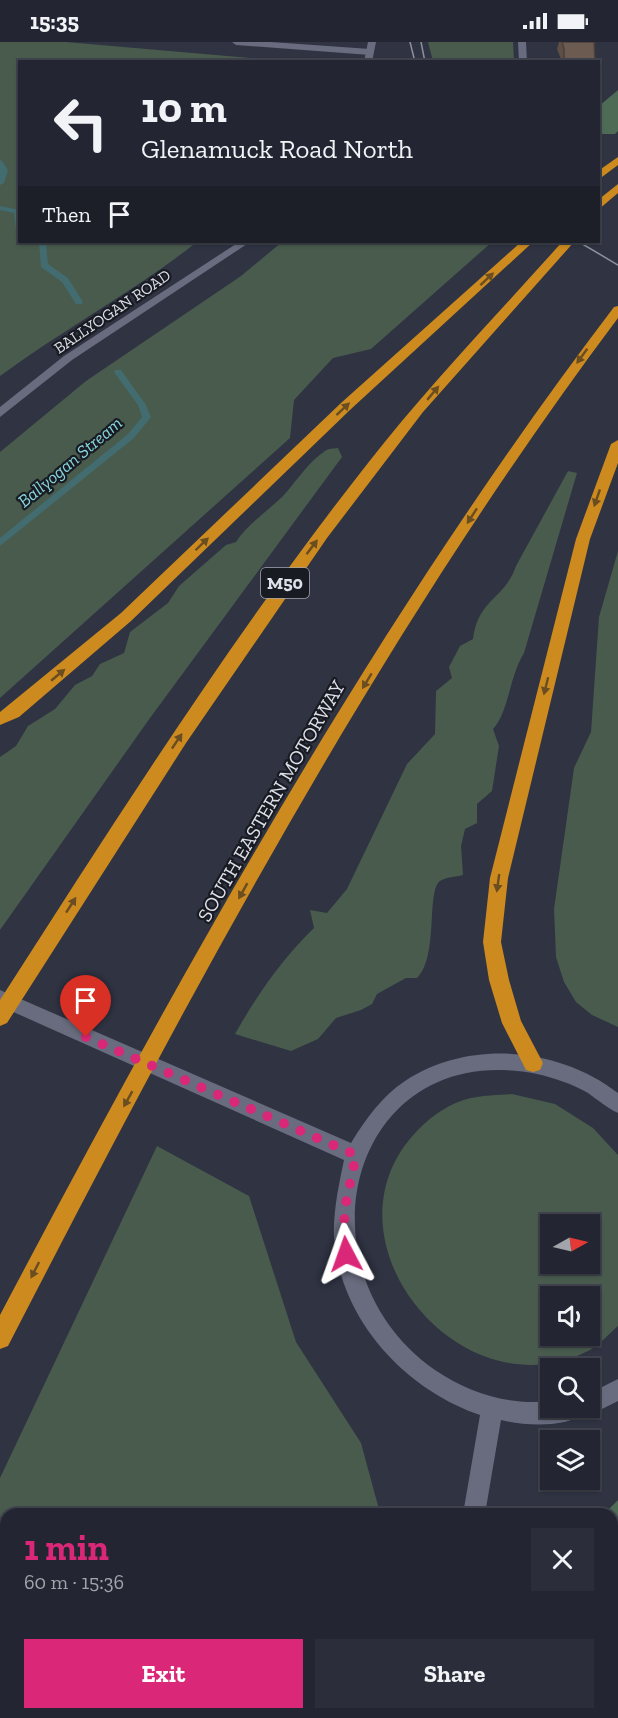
<!DOCTYPE html>
<meta charset="utf-8">
<style>
:root{--surface:#232632;--page:#2b2e3a;--text:#f1f3f6;--muted:#a3a5ac;--line:#40434d;--accent:#db2777}
body{margin:0;font-family:"Zilla Slab",serif;background:var(--page);color:var(--text);height:100vh;display:flex;flex-direction:column;font-size:22px;white-space:nowrap}
*{box-sizing:border-box;margin:0}
p{font-size:20px;color:var(--muted)}
.icon{flex:none;width:33px;height:33px;fill:none;stroke:currentColor;stroke-width:2;stroke-linecap:round;stroke-linejoin:round}
.map{position:relative;flex:1;overflow:hidden}
.sheet{position:absolute;left:0px;top:1466px;width:618px;height:212px;display:flex;flex-direction:column;background:var(--surface);border-radius:18px 18px 0 0;box-shadow:0 2px 4px #0004,0 0 0 2px var(--line)}
.sheet>*{flex:none}
.guide{position:absolute;left:18px;top:18px;width:582px;height:183px;border-radius:0px;box-shadow:0 2px 4px #0004,0 0 0 2px var(--line);background:#232632;color:var(--text);overflow:hidden}
.needle{width:39px;rotate:82deg}
.fabs{position:absolute;left:540px;top:1172px;display:grid;gap:12px}
.fabs a{display:grid;place-items:center;width:60px;height:60px;border-radius:0px;background:var(--surface);box-shadow:0 2px 4px #0004,0 0 0 2px var(--line);font-size:30px}
.pin{position:absolute;display:grid;place-items:center;width:51px;height:51px;color:#fff;margin:-62px -26px;border-radius:50% 50% 50% 0;rotate:-45deg;box-shadow:0 0 6px #0007}
.pin .icon{rotate:45deg}
.me{position:absolute;width:66px;margin:-33px;rotate:356deg;stroke-linejoin:round;filter:drop-shadow(0 0 4px #0008)}
.turn{display:flex;align-items:center;gap:21px;height:126px;padding:0 24px;font-size:27px}
.turn .icon{width:78px;height:78px;stroke-width:2.5}
.turn b{display:block;font-size:42px;line-height:51px}
.then{display:flex;align-items:center;height:57px;padding:0 24px;background:#0003;gap:12px;font-size:22px}
.round{display:grid;place-items:center;flex:none;width:63px;height:63px;border-radius:0px;background:var(--page)}
.head{display:flex;align-items:center;justify-content:space-between;height:102px;padding:0 24px}
h1{font-size:36px;font-weight:800;line-height:45px;color:var(--accent)}
.cta{display:flex;gap:12px;margin-top:auto;padding:12px 24px}
.cta a{flex:1;height:69px;border-radius:0px;background:var(--accent);color:#fff;font-size:24px;font-weight:800;line-height:69px;text-align:center}
.cta a+a{background:var(--page);color:var(--text)}
.status{display:flex;justify-content:space-between;align-items:center;height:42px;padding:0 30px;background:var(--surface);direction:ltr}
.status svg{height:16px;fill:currentColor}
.map>svg:first-child{display:block}
.green{fill:#485b4d;fill-rule:evenodd}
.forest{fill:#4e6b56}
.lines{fill:none;stroke-linecap:round;stroke-linejoin:round}
.stream{fill:#426c70;fill-rule:evenodd}
.service{fill:#686c7e;fill-rule:evenodd}
.minor{fill:#686c7e;fill-rule:evenodd}
.tertiary{fill:#686c7e;fill-rule:evenodd}
.secondary{fill:#686c7e;fill-rule:evenodd}
.motorway{fill:#cc8a1f;fill-rule:evenodd}
.tram{stroke:#8d919d;stroke-width:1.5}
.wall{fill:#5d4e46}
.building{fill:#6c5b51;stroke:#4c4039;stroke-width:1.5}
.oneway{fill:#6a4d21}
.route{stroke:#db2777;stroke-width:10;stroke-dasharray:0 18}
.labels{text-anchor:middle;stroke-width:4.5;stroke-linejoin:round;paint-order:stroke}
.far-street-label{font-size:16px;fill:#dde0ea;stroke:#191b22}
.far-water-label{font-size:18px;font-style:italic;fill:#89d7de;stroke:#191b22}
.shield{fill:#191b22;stroke:#a2a5ae;stroke-width:1.5}
.shield-label{font-size:18px;font-weight:bold;fill:#dde0ea}
.street-label{font-size:20px;fill:#dde0ea;stroke:#191b22}
</style>
<div class="status"><b>15:35</b><svg viewBox="0 0 49 12"><path d="M0 12V9h3v3zM5 12V6h3v6zM10 12V3h3v9zM15 12V0h3v12zM26 1h20v11H26zM47 4h2v5h-2z"/></svg></div>
<div class="map">
<svg width="618" height="1676" viewBox="0 0 618 1676">
<rect width="100%" height="100%" fill="#2f3342"/>
<g class="green">
<path d="M0 0H66L285 19 20 20V200H197C135 249 64 287 0 334Z"/>
<polygon points="428,0 513,0 514,19 433,19"/>
<polygon points="282,200 492,200 371,307 333,316 294,358 290,396 0,656 0,410 86,339 241,234"/>
<path d="M338 406 342 415 150 676 0 888V715L16 704 28 684 55 667 75 643 92 634 100 622 124 611 130 590 168 561 179 544 226 503 236 500C247 482 268 469 283 454 297 439 307 421 325 409 329 406 333 407 338 406Z"/>
<path d="M568 429 577 431 524 611C509 635 509 670 493 687L499 704 492 749 477 762V781L465 787 461 804 463 833C456 835 446 835 440 839 426 849 439 915 417 936H406L377 952 372 962 361 968 336 976 318 997 291 1009 235 992C257 953 282 917 314 886L310 868 327 871 347 847 407 722 435 692 436 649 452 636 449 625 460 604 473 597C478 557 505 557 516 524Z"/>
<polygon points="618,509 618,985 592,973 576,960 564,940 556,915 554,867 574,726 591,690 599,575"/>
<path d="M512 1052 555 1062 593 1086 618 1113V1284C609 1292 600 1302 590 1308 461 1376 314 1196 417 1089 431 1074 451 1060 471 1056 484 1053 499 1053 512 1052ZM550 1182H590V1221H550ZM550 1254H590V1293H550Z"/>
<polygon points="157,1104 249,1154 296,1300 361,1401 380,1471 6,1472 6,1671 389,1671 388,1676 0,1676 0,1436"/>
</g>
<g class="forest">
<polygon points="618,48 618,89 615,92 599,92 599,64"/>
<polygon points="618,1458 618,1676 540,1676 541,1671 612,1671 612,1472 605,1471"/>
</g>
<g class="lines">
<g class="stream">
<polygon points="0,118 2,119 8,128 4,141 0,143"/>
<polygon points="0,164 20,168 20,190 16,188 14,171 0,168"/>
<polygon points="39,200 46,200 48,222 68,236 83,260 82,262 76,262 62,240 41,225"/>
<polygon points="115,328 121,328 146,363 151,375 134,396 0,504 0,496 128,392 142,375 138,363 114,330"/>
</g>
<polygon class="service" points="232,0 271,0 370,7 374,10 370,13 236,3"/>
<polygon class="minor" points="518,0 526,0 527,20 519,20"/>
<g class="tertiary">
<polygon points="368,0 376,0 372,20 364,20"/>
<polygon points="239,200 250,200 72,318 0,375 0,365 64,314"/>
</g>
<g class="secondary">
<path d="M0 948 351 1101C365 1078 382 1054 405 1039 469 997 558 1005 618 1051V1071C607 1066 598 1058 588 1051 572 1042 555 1036 537 1032 349 995 292 1228 435 1328 469 1351 509 1364 550 1359V1365H590V1351L618 1337V1359L590 1373 586 1371C565 1386 525 1384 501 1378L485 1472H463L480 1373C404 1347 340 1277 334 1195 333 1169 339 1142 344 1118L0 964Z"/>
<polygon points="431,1671 455,1671 454,1676 430,1676"/>
</g>
<g class="motorway">
<polygon points="618,115 618,123 598,138 598,129"/>
<polygon points="618,142 618,151 598,168 598,158"/>
<polygon points="521,200 533,200 351,367 131,579 19,675 0,683 0,670 121,571 341,361"/>
<path d="M562 200H574L423 370 327 496 186 701 7 981 0 984V958C117 776 234 591 368 421 428 344 497 273 562 200Z"/>
<path d="M618 264V276C379 595 190 951 8 1304L0 1307V1273C183 926 376 578 614 265Z"/>
<polygon points="618,398 618,421 590,497 508,836 501,900 509,938 521,979 543,1021 540,1028 533,1030 526,1028 502,981 489,938 483,900 490,836 576,497 611,402"/>
</g>
<g class="tram">
<polyline points="410,0 415,20"/>
<polyline points="421,0 425,20"/>
<polyline points="579,200 618,223"/>
</g>
</g>
<polygon class="wall" points="559,0 594,0 595,20 562,20 557,7"/>
<polygon class="building" points="562,0 594,0 595,20 564,20 564,6"/>
<defs><path id="oneway-solid" d="M-6-.8H1V-3.2L6.5 0L1 3.2V.8H-6Z" transform="scale(1.5)"/></defs>
<g class="oneway">
<use href="#oneway-solid" transform="translate(487 237) rotate(-43)"/>
<use href="#oneway-solid" transform="translate(582 314) rotate(126)"/>
<use href="#oneway-solid" transform="translate(433 351) rotate(-50)"/>
<use href="#oneway-solid" transform="translate(343 367) rotate(-43)"/>
<use href="#oneway-solid" transform="translate(597 456) rotate(109)"/>
<use href="#oneway-solid" transform="translate(472 474) rotate(123)"/>
<use href="#oneway-solid" transform="translate(202 502) rotate(-44)"/>
<use href="#oneway-solid" transform="translate(312 505) rotate(-53)"/>
<use href="#oneway-solid" transform="translate(58 633) rotate(-40)"/>
<use href="#oneway-solid" transform="translate(367 639) rotate(121)"/>
<use href="#oneway-solid" transform="translate(546 644) rotate(104)"/>
<use href="#oneway-solid" transform="translate(177 699) rotate(-56)"/>
<use href="#oneway-solid" transform="translate(498 841) rotate(98)"/>
<use href="#oneway-solid" transform="translate(243 849) rotate(119)"/>
<use href="#oneway-solid" transform="translate(71 863) rotate(-57)"/>
<use href="#oneway-solid" transform="translate(128 1057) rotate(119)"/>
<use href="#oneway-solid" transform="translate(35 1228) rotate(117)"/>
</g>
<g class="lines">
<polyline class="route" points="86,995 356,1113 344,1170 346,1212"/>
</g>
<g class="labels">
<g class="far-street-label">
<text transform="translate(112 269) rotate(-34)" y="6">BALLYOGAN ROAD</text>
</g>
<g class="far-water-label">
<text transform="translate(70 420) rotate(-40)" y="6">Ballyogan Stream</text>
</g>
<rect class="shield" x="261" y="526" width="48" height="30" rx="4.5"/>
<g class="shield-label">
<text x="285" y="547">M50</text>
</g>
<g class="street-label">
<text transform="translate(271 759) rotate(-60)" y="7">SOUTH EASTERN MOTORWAY</text>
</g>
</g>
</svg>
<div class="fabs">
<a><svg class="needle" viewBox="-14 -14 28 28"><path d="M0-13l5 13h-10z" fill="#e53935"/><path d="M0 13l5-13h-10z" fill="#a3a5ac"/></svg></a>
<a><svg class="icon" aria-label="sound" viewBox="0 0 24 24"><path d="M4 9h4l5-4v14l-5-4H4zM17 9q2 3 0 6"/></svg></a>
<a><svg class="icon" aria-label="search" viewBox="0 0 24 24"><circle cx="10" cy="10" r="6"/><path d="M15 15l6 6"/></svg></a>
<a><svg class="icon" aria-label="layers" viewBox="0 0 24 24"><path d="M12 4l9 5-9 5-9-5zM3 14l9 5 9-5"/></svg></a>
</div>
<div class="pin" style="left:86px;top:995px;background:#d93025"><svg class="icon" aria-label="arrive" viewBox="0 0 24 24"><path d="M6 21V4h12l-3 4 3 4H6"/></svg></div>
<svg class="me" style="left:346px;top:1212px" viewBox="-20 -20 40 40"><path d="M0-17L14 15 0 8-14 15z" fill="#db2777" stroke="#fff" stroke-width="4"/></svg>
<div class="guide">
<div class="turn"><svg class="icon" aria-label="left" viewBox="0 0 24 24"><path d="M17 20v-9H6M10 6l-5 5 5 5"/></svg><div><b>10 m</b>Glenamuck Road North</div></div>
<div class="then">Then<svg class="icon" aria-label="arrive" viewBox="0 0 24 24"><path d="M6 21V4h12l-3 4 3 4H6"/></svg></div>
</div>
<section class="sheet">
<div class="head"><div><h1>1 min</h1><p>60 m · 15:36</p></div><a class="round"><svg class="icon" aria-label="close" viewBox="0 0 24 24"><path d="M6 6l12 12M18 6L6 18"/></svg></a></div>
<div class="cta"><a>Exit</a><a>Share</a></div>
</section>
</div>
